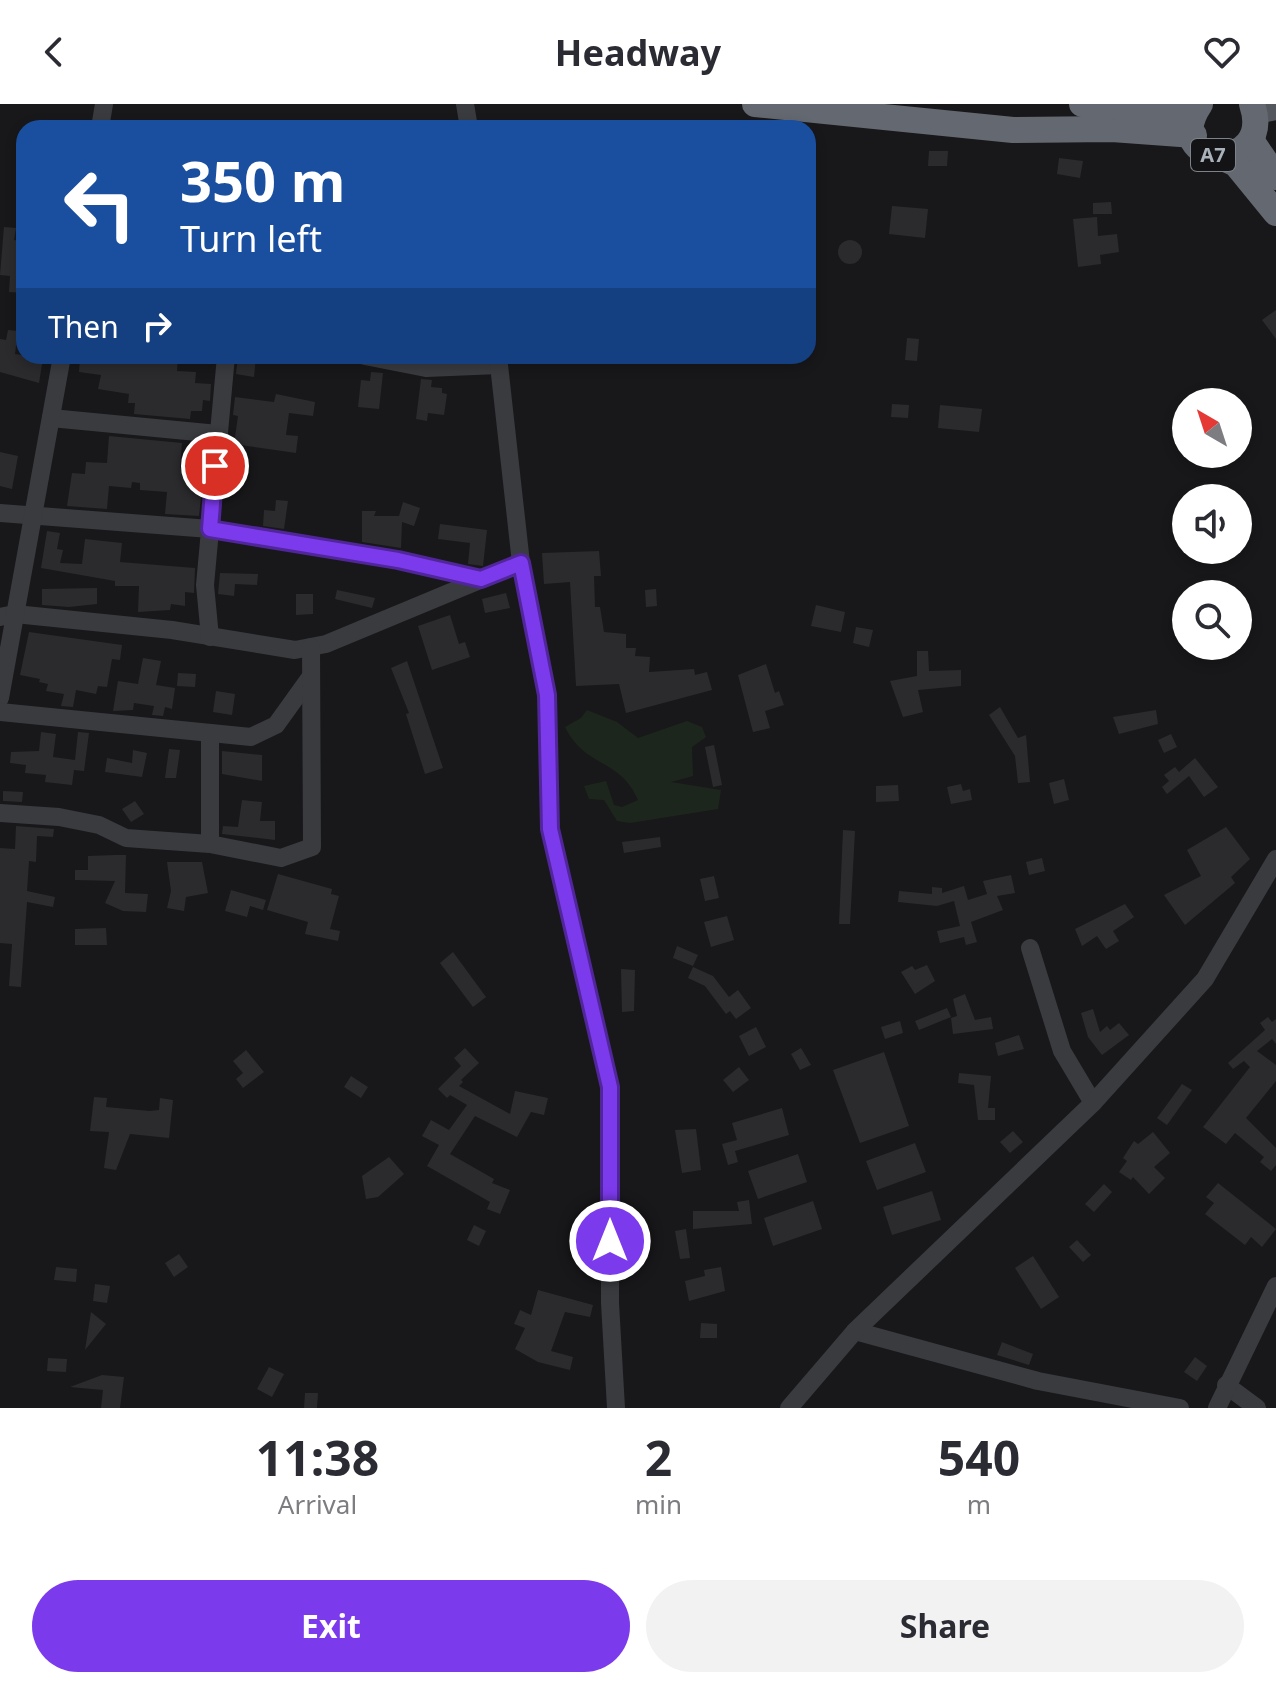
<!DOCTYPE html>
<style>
:root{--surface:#fff;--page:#f2f2f3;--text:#2b2b33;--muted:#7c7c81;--accent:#7c3aed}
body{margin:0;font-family:"Noto Sans",sans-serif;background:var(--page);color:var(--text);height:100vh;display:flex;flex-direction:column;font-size:30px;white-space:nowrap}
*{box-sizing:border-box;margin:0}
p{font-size:26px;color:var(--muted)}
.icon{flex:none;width:44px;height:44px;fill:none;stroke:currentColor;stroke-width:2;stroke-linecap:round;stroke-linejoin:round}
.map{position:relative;height:1304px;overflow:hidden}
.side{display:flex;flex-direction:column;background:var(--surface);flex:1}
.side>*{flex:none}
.banner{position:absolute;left:16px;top:16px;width:800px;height:244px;border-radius:24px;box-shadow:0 4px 12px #0003;background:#1a4fa0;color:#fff;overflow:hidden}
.needle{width:52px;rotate:321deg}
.buttons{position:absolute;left:1172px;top:284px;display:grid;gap:16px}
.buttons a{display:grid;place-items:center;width:80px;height:80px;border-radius:50%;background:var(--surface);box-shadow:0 4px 12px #0003;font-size:40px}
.pin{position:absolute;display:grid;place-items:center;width:68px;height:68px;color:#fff;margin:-34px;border:4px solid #fff;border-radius:50%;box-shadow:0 2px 8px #0007}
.me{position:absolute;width:88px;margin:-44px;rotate:0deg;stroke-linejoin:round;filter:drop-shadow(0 0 6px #0008)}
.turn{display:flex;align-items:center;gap:28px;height:168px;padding:0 32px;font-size:36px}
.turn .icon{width:104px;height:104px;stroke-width:2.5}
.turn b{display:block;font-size:56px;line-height:68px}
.then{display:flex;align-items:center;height:76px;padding:0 32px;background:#0003;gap:16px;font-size:30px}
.eta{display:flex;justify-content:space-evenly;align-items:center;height:136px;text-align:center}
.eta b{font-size:48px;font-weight:700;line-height:56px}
.button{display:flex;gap:16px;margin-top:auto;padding:16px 32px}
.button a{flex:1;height:92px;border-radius:48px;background:var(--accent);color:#fff;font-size:32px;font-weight:700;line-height:92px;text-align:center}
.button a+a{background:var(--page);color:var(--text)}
header{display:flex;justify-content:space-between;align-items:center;height:104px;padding:0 32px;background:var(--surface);font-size:36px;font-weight:700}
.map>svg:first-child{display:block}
.green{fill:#1d261d}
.building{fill:#2b2b2e}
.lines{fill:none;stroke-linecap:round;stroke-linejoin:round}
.minor{stroke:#393b3f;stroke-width:18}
.major{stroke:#54585e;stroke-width:24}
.highway{stroke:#646971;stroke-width:26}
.route-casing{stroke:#51269a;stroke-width:20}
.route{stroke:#7c3aed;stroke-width:14}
.labels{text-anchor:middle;stroke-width:8;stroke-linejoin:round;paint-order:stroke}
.shield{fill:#131315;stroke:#7c8289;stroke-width:2}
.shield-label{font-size:20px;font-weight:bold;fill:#a9b1bb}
</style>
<header><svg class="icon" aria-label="back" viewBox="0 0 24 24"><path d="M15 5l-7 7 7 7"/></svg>Headway<svg class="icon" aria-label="heart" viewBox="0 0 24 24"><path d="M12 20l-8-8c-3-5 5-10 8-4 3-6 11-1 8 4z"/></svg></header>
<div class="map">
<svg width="1276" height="1304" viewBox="0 0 1276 1304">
<rect width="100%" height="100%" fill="#18181a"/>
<path class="green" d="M587 606 617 618 638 634 687 617 702 623 706 633 692 643 693 672 671 678 721 686 718 705 630 719 617 717 604 696 589 695 584 682 606 677 614 701 622 703 638 696C620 654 585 664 565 623L581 614Z"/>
<g class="building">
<polygon points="929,47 948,47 947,62 928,62"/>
<polygon points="1059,54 1083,57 1080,74 1057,70"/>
<polygon points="1111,98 1112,110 1093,110 1093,99"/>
<polygon points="892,102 928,105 925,134 889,130"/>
<polygon points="1097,113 1098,132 1117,130 1119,148 1100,151 1101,160 1078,163 1073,115"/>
<polygon points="4,123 16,124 14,136 20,137 17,151 24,152 24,189 9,188 10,172 0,171"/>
<circle cx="850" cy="148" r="12"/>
<polygon points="1276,206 1276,235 1262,216"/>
<polygon points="8,226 18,227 15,250 43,254 39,279 0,268 0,235 6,236"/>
<polygon points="907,234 919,235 917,257 905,256"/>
<polygon points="122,252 178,252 177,267 196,268 195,279 211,280 210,297 203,296 202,307 191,307 190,315 134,310 135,299 128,299 129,290 98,285 101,271 79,268 80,255 121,259"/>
<polygon points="256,252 254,273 236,270 238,252"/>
<polygon points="371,268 383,269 379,305 358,303 361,276 370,277"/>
<polygon points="421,275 432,276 431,283 442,284 442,289 447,290 444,311 428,309 427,317 416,315"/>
<polygon points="276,290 315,298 313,312 289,309 286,331 298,332 296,349 234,340 238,312 233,311 235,293 274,298"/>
<polygon points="892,300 909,301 908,314 891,313"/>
<polygon points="940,301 982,305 979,328 938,324"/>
<polygon points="109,332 182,339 180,364 204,365 199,412 165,410 167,388 140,386 140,379 132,378 131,384 109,382 107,405 67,402 72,369 85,370 86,358 107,359"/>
<polygon points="0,348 18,352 12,385 0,382"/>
<polygon points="276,396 288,397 284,425 263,422 264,406 275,407"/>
<polygon points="403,398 420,404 414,422 402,418 401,444 362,438 362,407 376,407 374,412 399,412"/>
<polygon points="440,420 487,426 483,462 468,460 470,439 438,435"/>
<polygon points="47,427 60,429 57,445 63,446 60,459 82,460 85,435 122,439 120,458 195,464 194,489 185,488 185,502 171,500 170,506 138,508 139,482 115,482 115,477 41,464"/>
<polygon points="599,447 601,472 594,472 595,503 600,503 604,528 626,530 626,544 636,544 635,552 650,553 649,568 694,565 695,571 707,568 712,586 626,609 619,580 576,582 570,478 544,480 542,449"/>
<polygon points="220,469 258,470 257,481 235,480 234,492 218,490"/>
<polygon points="97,484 97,500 69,503 42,501 42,485"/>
<polygon points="656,485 657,502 646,503 645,486"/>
<polygon points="337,486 375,494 372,504 335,495"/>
<polygon points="506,489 510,504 485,509 482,495"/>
<polygon points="296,490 313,490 313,510 296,511"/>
<polygon points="816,501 845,508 841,528 811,522"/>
<polygon points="450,511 459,540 465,538 470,553 432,566 418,522"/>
<polygon points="856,523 873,526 869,543 853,539"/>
<polygon points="29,528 122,541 120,556 112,555 107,583 98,582 96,590 76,586 73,603 61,602 64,590 46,587 48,580 39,578 40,575 20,571"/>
<polygon points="917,547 928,547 929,567 961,566 961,582 918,586 923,608 903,613 890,577 917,572"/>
<polygon points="143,554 161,557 156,581 175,584 172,605 165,603 163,612 152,611 154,602 134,599 133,606 113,607 118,577 138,580"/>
<polygon points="407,557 443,664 425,670 406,610 409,609 391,564"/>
<polygon points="766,560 775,589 779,587 784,601 765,607 770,624 753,628 738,571"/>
<polygon points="178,569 196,570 195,583 177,582"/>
<polygon points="216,587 235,590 232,611 213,608"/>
<polygon points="1000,603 1018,634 1026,631 1030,678 1018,679 1015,652 989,611"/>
<polygon points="1156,606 1158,620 1119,630 1113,613"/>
<polygon points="41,628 56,630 53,653 75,656 78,628 89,629 84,667 74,666 72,681 45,678 46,671 25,669 26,661 10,659 11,648 39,647"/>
<polygon points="1171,630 1177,643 1164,649 1158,636"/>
<polygon points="714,641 722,681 713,683 705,643"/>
<polygon points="169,645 180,646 176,674 165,674"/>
<polygon points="133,646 147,649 142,673 105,668 107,654 132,659"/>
<polygon points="222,647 262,651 262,677 222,670"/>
<polygon points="1195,654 1218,683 1204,693 1189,672 1167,690 1162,683 1169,677 1164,671 1175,663 1179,668"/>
<polygon points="1064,675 1069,696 1054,700 1049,679"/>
<polygon points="961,680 963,687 970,685 972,696 951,700 947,683"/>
<polygon points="898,681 899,697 876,698 876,682"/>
<polygon points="3,687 23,688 22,698 3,697"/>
<polygon points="242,696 262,698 260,717 275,717 275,736 222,730 223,722 238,723"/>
<polygon points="135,697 144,710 131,718 122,705"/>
<polygon points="16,722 54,725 53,733 37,732 36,758 29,757 27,787 55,793 53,803 27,798 21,883 9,882 12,840 0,839 0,744 15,745"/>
<polygon points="1226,723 1250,755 1231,773 1235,779 1185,821 1164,791 1201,772 1187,746"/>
<polygon points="843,726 855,727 850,820 839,820"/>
<polygon points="660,733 661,743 624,749 622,738"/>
<polygon points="115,751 126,751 125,789 148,790 146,808 123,807 105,799 115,777 75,776 75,766 88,766 88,752"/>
<polygon points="1042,754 1045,767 1029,771 1026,758"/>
<polygon points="167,758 202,758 208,789 186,793 184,807 167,804 171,787"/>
<polygon points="278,770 332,785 331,790 339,792 330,825 340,827 338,837 305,830 308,818 267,806"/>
<polygon points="1011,771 1015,789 997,792 1003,806 971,818 977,838 966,841 964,833 940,839 937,827 960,822 954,797 937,802 898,798 899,787 932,790 932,783 942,784 942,789 964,782 968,796 987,790 983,777"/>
<polygon points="714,772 719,794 705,797 700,775"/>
<polygon points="231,786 266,796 263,806 250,802 247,813 225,807"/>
<polygon points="1125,800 1134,813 1113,827 1119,837 1106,845 1097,832 1082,842 1075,825"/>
<polygon points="727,812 734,836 711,843 704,818"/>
<polygon points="106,824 107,841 75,841 75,825"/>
<polygon points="677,842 698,851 693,862 673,854"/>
<polygon points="453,848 486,893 473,903 440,859"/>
<polygon points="927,861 935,877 915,890 901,868 912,862 915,866"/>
<polygon points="693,863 713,872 729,893 738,886 751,904 736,915 730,907 726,910 705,882 688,874"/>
<polygon points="621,865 635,866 634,907 622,908"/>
<polygon points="965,890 975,916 991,913 993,925 953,930 951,914 957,912 953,895"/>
<polygon points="947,904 951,913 919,926 915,917"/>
<polygon points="1093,905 1100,928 1107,922 1110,926 1119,919 1129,931 1102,951 1088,933 1081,909"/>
<polygon points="1268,913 1272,918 1276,915 1276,940 1272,935 1257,947 1276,961 1276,977 1246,1014 1276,1044 1276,1061 1271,1067 1260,1058 1264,1053 1235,1029 1226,1040 1203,1023 1250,963 1244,957 1233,965 1228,959 1265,926 1260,919"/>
<polygon points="900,917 903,929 885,935 881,923"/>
<polygon points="756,923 766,943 749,952 739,932"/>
<polygon points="1019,931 1024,945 998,952 995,939"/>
<polygon points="465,944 479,959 461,976 463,978 459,982 510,1010 515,987 548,994 544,1011 531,1008 517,1033 475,1012 450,1050 494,1075 492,1079 510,1086 500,1110 487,1105 490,1098 427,1062 439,1041 422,1032 431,1016 449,1026 467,1001 450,991 447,994 438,985 461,962 454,954"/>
<polygon points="801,944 811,961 800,966 791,950"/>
<polygon points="246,946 264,968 243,984 236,975 243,969 233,957"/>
<polygon points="884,948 909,1022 860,1039 833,966"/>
<polygon points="739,963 749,976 733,988 723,976"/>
<polygon points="959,969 991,972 988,1004 995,1004 995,1016 978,1016 974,981 958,979"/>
<polygon points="351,972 368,983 361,994 344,983"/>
<polygon points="1182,980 1192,986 1167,1021 1157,1014"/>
<polygon points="94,993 107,994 106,1003 150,1007 159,1006 160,994 173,996 169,1034 130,1030 116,1066 104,1064 109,1028 90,1027"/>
<polygon points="782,1004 789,1031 735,1047 738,1058 728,1061 722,1040 737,1036 732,1019"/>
<polygon points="696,1025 701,1066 682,1069 675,1026"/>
<polygon points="1013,1027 1023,1038 1010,1049 1000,1038"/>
<polygon points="1153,1028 1170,1049 1154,1063 1165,1074 1149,1090 1133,1073 1131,1076 1119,1068 1127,1057 1123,1054 1134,1037 1138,1040"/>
<polygon points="915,1039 926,1068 877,1086 866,1057"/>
<polygon points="798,1050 807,1078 758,1095 748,1067"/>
<polygon points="389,1053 404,1070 378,1093 366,1095 362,1072"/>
<polygon points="1218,1079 1276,1125 1262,1143 1251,1133 1245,1141 1205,1110 1214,1099 1206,1093"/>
<polygon points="1104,1080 1112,1088 1094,1108 1085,1100"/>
<polygon points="932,1087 941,1116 892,1131 883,1103"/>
<polygon points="749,1096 752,1120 693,1125 693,1107 739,1107 737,1098"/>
<polygon points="813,1097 822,1125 773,1142 764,1114"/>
<polygon points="474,1121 486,1127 479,1142 467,1136"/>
<polygon points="686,1125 690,1154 680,1155 675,1127"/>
<polygon points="1077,1136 1091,1151 1083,1158 1069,1143"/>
<polygon points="179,1150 188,1163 174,1173 165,1159"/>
<polygon points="1033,1152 1059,1193 1041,1205 1015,1164"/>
<polygon points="56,1163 77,1165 76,1178 54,1176"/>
<polygon points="721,1163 725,1187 689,1197 685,1177 705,1172 704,1166"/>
<polygon points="95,1180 110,1182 107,1199 93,1197"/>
<polygon points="538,1186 593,1201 590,1213 565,1208 551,1247 573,1253 570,1266 538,1258 515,1245 525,1224 514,1220 520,1206 531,1211"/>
<polygon points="91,1208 106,1220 85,1246"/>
<polygon points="701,1219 717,1220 717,1234 700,1234"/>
<polygon points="1002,1238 1033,1250 1029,1261 997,1251"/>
<polygon points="1195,1253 1207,1262 1197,1277 1184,1268"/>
<polygon points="48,1254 67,1255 66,1268 47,1267"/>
<polygon points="269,1263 284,1270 272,1293 257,1285"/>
<polygon points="102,1271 124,1273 120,1304 101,1304 103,1286 70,1283"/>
<polygon points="305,1289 318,1289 317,1304 304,1304"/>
</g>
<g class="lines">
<g class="minor">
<polyline points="465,0 469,24"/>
<polyline points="100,24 104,0"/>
<polyline points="365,252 426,264 499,261"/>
<polyline points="498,252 521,459 547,591 550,725 610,983 610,1199 616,1304"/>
<polyline points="51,314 218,330"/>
<polyline points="0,409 210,425 398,456 481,475"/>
<polyline points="0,513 15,510 172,526 295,546 326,540 521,459"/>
<polyline points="210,533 205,481 226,252"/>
<polyline points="0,594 62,252"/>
<polyline points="0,608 251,633 276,621 309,575"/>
<polyline points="0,709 59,713 99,721 126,734 210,740 281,754 312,743 311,543"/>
<polyline points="210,740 210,629"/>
<polyline points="1030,844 1062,947 1093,999"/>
<polyline points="855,1227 1038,1277 1180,1304"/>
<polyline points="1226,1281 1257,1304"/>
<polyline points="789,1304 855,1227 1093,999 1205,875 1276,755"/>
<polyline points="1217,1304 1276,1182"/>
</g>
<polyline class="major" points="1257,8 1276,4"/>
<g class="highway">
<polyline points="755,0 1013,26 1112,25 1194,31"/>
<polyline points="1082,0 1195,7 1193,0"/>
<path d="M1200 0C1157 65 1276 71 1252 0"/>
<polyline points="1253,39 1276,73"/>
<polyline points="1223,54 1236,60 1276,109"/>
</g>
</g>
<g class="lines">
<g class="route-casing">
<polyline id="route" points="215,362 210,425 398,456 481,475 521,459 547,591 550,725 610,983 610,1137"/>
</g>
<use href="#route" class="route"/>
</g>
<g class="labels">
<rect class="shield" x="1191" y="35" width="44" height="32" rx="6"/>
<g class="shield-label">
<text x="1213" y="58">A7</text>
</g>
</g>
</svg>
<div class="buttons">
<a><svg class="needle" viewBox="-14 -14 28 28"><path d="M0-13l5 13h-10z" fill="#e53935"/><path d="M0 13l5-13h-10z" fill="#7c7c81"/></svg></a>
<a><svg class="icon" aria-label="sound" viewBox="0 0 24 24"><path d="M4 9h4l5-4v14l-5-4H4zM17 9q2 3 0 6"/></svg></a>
<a><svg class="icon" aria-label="search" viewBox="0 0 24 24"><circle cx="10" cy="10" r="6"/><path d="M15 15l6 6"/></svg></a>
</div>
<div class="pin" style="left:215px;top:362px;background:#d93025"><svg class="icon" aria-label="arrive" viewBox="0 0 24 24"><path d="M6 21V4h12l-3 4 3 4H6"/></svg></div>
<svg class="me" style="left:610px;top:1137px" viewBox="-20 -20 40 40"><circle r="17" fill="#7c3aed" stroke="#fff" stroke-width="3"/><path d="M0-11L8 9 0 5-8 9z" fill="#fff"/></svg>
<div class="banner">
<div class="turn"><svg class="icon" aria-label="left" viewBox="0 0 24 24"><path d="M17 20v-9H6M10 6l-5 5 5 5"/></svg><div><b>350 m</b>Turn left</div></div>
<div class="then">Then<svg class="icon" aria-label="right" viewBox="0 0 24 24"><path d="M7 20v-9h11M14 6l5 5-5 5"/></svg></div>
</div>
</div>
<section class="side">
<div class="eta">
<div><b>11:38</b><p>Arrival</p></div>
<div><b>2</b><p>min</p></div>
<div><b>540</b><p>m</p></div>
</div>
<div class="button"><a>Exit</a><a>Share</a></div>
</section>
